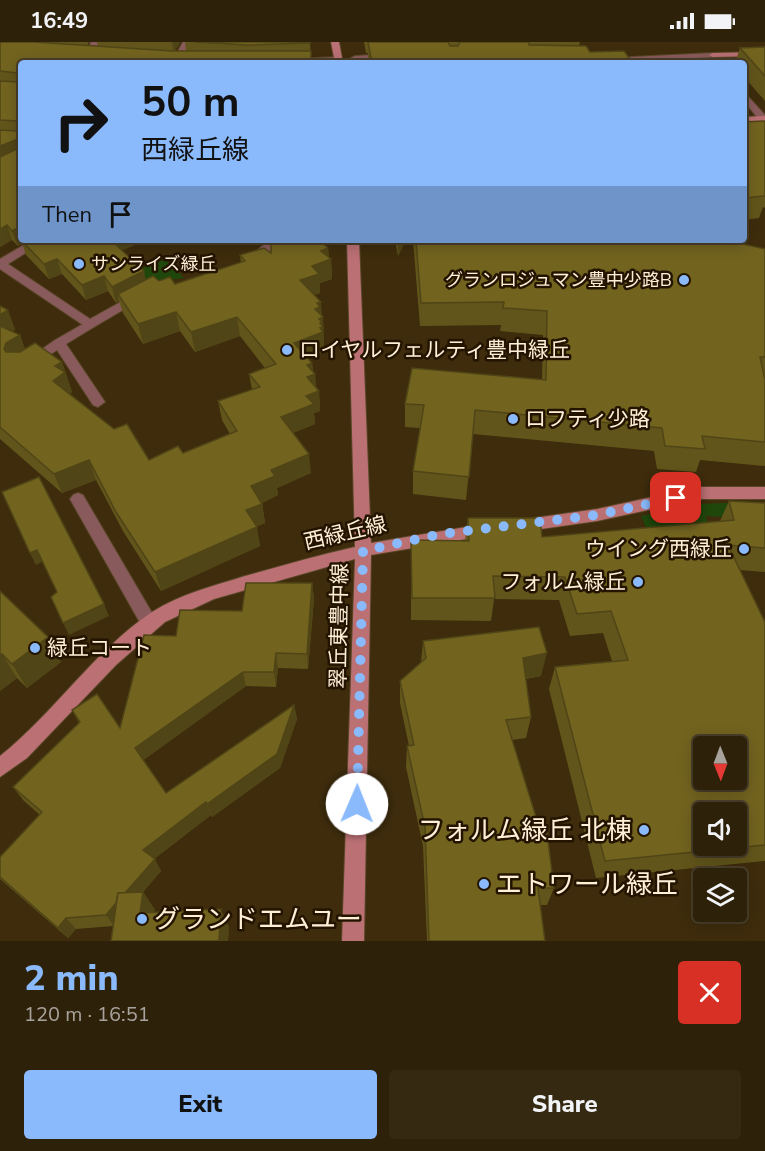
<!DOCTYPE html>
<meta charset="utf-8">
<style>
:root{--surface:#2e2109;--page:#362912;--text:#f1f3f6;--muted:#a7a39c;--line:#493e2a;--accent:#8abafc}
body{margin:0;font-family:"Nunito Sans","Noto Sans JP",sans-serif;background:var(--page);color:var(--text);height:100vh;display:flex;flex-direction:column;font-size:22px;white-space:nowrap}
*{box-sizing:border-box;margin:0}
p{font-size:20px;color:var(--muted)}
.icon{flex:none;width:33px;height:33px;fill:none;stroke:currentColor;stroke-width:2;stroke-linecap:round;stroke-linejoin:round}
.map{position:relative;height:899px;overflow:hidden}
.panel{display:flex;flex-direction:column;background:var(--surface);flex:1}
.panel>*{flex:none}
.hud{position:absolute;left:18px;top:18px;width:729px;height:183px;border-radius:6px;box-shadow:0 3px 15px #0003,0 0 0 2px var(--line);background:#8abafc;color:#111;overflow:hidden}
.needle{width:39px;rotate:179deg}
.buttons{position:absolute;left:693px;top:694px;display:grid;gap:12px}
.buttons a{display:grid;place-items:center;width:54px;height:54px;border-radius:6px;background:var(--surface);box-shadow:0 3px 15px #0003,0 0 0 2px var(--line);font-size:30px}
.pin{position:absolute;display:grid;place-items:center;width:51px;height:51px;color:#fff;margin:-26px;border-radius:12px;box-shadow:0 3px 9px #0006}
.me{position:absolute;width:66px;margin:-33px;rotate:1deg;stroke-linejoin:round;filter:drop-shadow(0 0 4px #0008)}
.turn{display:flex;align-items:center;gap:21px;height:126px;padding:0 24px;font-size:27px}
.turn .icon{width:78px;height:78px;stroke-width:2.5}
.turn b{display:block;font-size:42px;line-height:51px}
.then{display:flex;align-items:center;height:57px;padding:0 24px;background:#0003;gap:12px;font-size:22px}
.round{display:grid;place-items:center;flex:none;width:63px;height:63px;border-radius:6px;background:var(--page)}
.head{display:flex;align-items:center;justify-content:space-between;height:102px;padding:0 24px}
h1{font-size:36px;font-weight:800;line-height:45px;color:var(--accent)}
.cta{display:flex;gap:12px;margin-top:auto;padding:12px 24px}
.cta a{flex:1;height:69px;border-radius:6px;background:var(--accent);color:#111;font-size:24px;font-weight:800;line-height:69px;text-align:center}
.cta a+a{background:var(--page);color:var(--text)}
.status{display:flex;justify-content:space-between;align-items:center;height:42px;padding:0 30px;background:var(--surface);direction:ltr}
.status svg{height:16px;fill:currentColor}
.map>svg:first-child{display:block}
.green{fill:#20470b}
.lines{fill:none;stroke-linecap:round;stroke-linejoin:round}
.lane-casing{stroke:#594728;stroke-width:2}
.street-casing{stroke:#594728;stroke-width:2}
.secondary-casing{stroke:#594728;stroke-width:2}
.lane{fill:#895a5b;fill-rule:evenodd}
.street{fill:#895a5b;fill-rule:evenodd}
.secondary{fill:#bb7074;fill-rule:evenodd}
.wall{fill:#62551b}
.shaded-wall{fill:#504516}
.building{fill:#72631f;stroke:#504516;stroke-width:1.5;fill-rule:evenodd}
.route{stroke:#8abafc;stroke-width:10;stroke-dasharray:0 18}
.poi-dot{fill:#8abafc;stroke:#231400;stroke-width:2}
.labels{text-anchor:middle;stroke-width:5;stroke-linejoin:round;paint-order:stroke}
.far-poi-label{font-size:18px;fill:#ffefd7;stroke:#231400;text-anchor:start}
.poi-label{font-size:21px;fill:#ffefd7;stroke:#231400;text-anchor:start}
.street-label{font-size:21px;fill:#ffefd7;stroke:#231400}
.near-poi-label{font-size:26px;fill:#ffefd7;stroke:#231400;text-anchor:start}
</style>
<div class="status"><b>16:49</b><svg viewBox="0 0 49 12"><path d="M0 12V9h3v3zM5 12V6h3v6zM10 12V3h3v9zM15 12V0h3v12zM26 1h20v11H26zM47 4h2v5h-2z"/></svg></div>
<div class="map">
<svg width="765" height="899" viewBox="0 0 765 899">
<rect width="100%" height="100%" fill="#3e2c0c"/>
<g class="green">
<polygon points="165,217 184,236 153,240 138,238 135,229"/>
<polygon points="758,460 762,477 706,474 710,496 653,501 641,474 695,462"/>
</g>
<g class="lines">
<g class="lane-casing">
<g id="lane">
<polygon points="91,0 99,0 94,12 90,14 86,12"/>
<polygon points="183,0 191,0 180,20 174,20 173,18"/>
<polygon points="387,12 391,14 390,16 355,18 351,16 355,14"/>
<polygon points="90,278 96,282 94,285 66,302 105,360 98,365 93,363 57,308 36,322 26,322 25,319 55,298"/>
<polygon points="78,451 83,453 155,576 158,581 155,586 149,588 143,586 70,457 73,453"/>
</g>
</g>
<g class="street-casing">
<g id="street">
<polygon points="713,11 716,11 716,15 610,20 606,18 610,16"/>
<polygon points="338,15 342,17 341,19 304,21 289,19 293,17"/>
<polygon points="744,50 765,73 765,79 760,79 744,59"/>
<polygon points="32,198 46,198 8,222 90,277 135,252 139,251 145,255 94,285 86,285 0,227 0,217"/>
<polygon points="270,198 283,198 253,222 245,222 245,218"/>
</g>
</g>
<g class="secondary-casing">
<g id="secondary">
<polygon points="331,0 339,0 343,21 335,21"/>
<polygon points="765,10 765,14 713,15 709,13 713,11"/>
<polygon points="765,74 765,80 744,81 744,75"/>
<path d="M347 198H359L371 501 484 482 490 484 492 488 490 492 484 494 371 513 364 899H342L355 517 214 557 165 580 116 623 27 716 0 735V714C54 671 94 609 152 570 180 552 214 544 245 534 282 524 318 513 355 505Z"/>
<polygon points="699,445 765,445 765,457 699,457 597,479 520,490 515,488 512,484 515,480 520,478 597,467"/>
</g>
</g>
<use href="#lane" class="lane"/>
<use href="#street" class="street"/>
<use href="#secondary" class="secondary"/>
</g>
<g class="wall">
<polygon points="0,0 89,0 87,4 98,4 97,0 180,0 175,9 186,9 185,0 310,0 311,21 21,21 21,198 122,208 146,238 175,242 241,221 240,213 328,206 329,216 331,217 332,237 320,241 320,251 314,253 323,275 324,310 308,316 312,321 313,329 315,332 316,346 319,349 320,369 314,371 315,382 293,391 311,431 277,446 278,453 262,461 265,481 256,485 260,504 161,549 123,489 96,438 62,451 0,397 0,264 15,287 12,290 20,293 25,307 62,320 72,350 69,352 149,418 183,411 230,392 222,378 218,359 252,348 249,332 265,326 240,294 195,310 180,289 143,302 123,271 119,259 116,261 108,249 86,258 62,232 49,237 26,213 22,201 18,204 12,198 0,205"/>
<polygon points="364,0 580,0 579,3 590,10 633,21 368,21 368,11 366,11"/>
<polygon points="765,5 765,59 744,35 744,21 735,21 740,6"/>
<polygon points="765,79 765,166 763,165 759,176 744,178 744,80"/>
<polygon points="395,198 406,198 398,214"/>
<polygon points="413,198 584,198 585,201 765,207 765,424 700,418 696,430 657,427 654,409 473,392 466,458 413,452 413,429 420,386 405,385 405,362 542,338 543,293 500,289 501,283 420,284"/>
<polygon points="729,459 765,461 765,530 740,528 765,580 765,819 596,836 549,647 555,625 612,619 603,591 570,594 559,558 494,557 491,579 411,578 411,498 465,499 468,476 542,495 720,479"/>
<polygon points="312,541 314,557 308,627 278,626 276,645 246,644 143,718 166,751 294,663 297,677 280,726 212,775 211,773 154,817 161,829 143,850 155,868 154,871 229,885 228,899 111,899 113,884 76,887 68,896 0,837 0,815 40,773 23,758 13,745 79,681 72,668 120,686 176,594"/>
<polygon points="0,549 61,620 27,646 17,636 0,649"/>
<polygon points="423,599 541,634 526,637 531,675 526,696 512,698 554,846 547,863 540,863 545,899 427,899 423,804 406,725 407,704 409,704 400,661 400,639 421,620"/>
</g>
<g class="shaded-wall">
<polygon points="172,0 180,0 174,12"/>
<polygon points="18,97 21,105 0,121 0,104"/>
<polygon points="7,183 12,198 0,205 0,187"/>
<polygon points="21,184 21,198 22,201 18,204 12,189"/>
<polygon points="110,198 147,198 114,212"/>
<polygon points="398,198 406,198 398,214"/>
<polygon points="328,206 329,218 331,217 332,237 320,241 320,251 301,258 300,238 312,224 321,209"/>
<polygon points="57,217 62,232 49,237 44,222"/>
<polygon points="144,229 147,244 118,252 119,259 116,261 112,245"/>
<polygon points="104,234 108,249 86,258 82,243"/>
<polygon points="321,260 322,275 323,275 324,310 296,320 294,301 315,267 317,261"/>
<polygon points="8,268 15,287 0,298 0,273"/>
<polygon points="176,270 180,289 143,302 138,282"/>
<polygon points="237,275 240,294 195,310 191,290"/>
<polygon points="20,293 27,313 12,326 4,307 6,301"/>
<polygon points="62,320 72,350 60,358 53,339 55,324"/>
<polygon points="312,321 313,333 315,332 316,350 319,349 320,369 314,371 315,382 283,395 281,375 307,323"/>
<polygon points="309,412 311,431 277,446 278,453 254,464 251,444 271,428"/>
<polygon points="89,418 96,438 62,451 54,432"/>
<polygon points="262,462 265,481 249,487 246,468"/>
<polygon points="257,485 260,504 161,549 155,530"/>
<polygon points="37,508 42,520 36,523 30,511"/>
<polygon points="312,541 314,557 308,627 307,612"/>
<polygon points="104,562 109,574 69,593 63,581"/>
<polygon points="48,595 61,620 27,646 12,622"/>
<polygon points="276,611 278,626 276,645 274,630"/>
<polygon points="547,611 541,634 518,638 523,616"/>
<polygon points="2,612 17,636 0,649 0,613"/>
<polygon points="243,630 246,644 141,720 135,706"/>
<polygon points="294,663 297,677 280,726 212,775 207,762"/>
<polygon points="206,760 211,773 150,820 143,808"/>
<polygon points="155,817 161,829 114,884 106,873"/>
<polygon points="143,850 155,868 152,889 140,871"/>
<polygon points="221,867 229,885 228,899 219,899"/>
<polygon points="66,876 76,887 68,896 58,886"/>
</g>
<g class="building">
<polygon points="0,0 34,0 172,9 311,9 311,21 21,21 21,184 12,189 7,183 0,187 0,115 17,107 18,97 0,104 0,88 16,89 19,81 17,79 0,78 0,39 18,40 17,31 0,29"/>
<polygon points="195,0 310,0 310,1 248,3"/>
<polygon points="368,0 448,0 450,4 458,4 460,0 529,0 529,3 586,4 590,10 624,9 633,21 372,21"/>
<polygon points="765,5 765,34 740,6"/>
<polygon points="765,79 765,154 744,156 744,80"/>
<polygon points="21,198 111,198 144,229 112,245 104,234 82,243 57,217 44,222"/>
<polygon points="273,198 319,198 328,206 321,209 331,217 312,224 319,232 300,238 321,260 317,261 320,265 315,267 323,275 319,277 322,280 320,281 323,285 320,286 323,290 294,301 312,321 307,323 315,332 307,335 319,349 306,354 314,362 281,375 309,412 271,428 275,434 251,444 262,462 246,468 257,485 155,530 116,470 89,418 54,432 0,385 0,284 20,293 6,301 4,307 6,310 20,310 35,301 62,320 55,324 65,330 53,339 114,387 127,382 149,418 178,404 183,411 237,389 218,359 260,345 249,332 276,322 237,275 191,290 176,270 138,282 118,252 153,234 159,239 170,235 175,242 245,219 240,213 264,206 271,211 271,199"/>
<polygon points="416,198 584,198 585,201 588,198 725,198 765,207 765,315 760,315 765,338 765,400 702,394 705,407 665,404 662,386 475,368 469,435 413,429 424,363 405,362 412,326 546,338 547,269 503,266 504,260 421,261"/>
<polygon points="0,264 8,268 0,273"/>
<polygon points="39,435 104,562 63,581 51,555 57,550 37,508 30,511 2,450"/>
<path d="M729 459 765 461V506L728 503 765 580V803L605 819 555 625 628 618 611 569 577 572 565 535 493 534 495 556H412L411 498 469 499 468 476H540L542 495 734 478ZM704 705H736V738H704ZM704 771H736V804H704Z"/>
<polygon points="246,541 312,541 307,612 276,611 274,630 243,630 135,706 166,751 294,663 277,712 207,762 206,760 143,808 155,817 125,851 118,851 116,861 106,873 66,876 58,886 0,835 0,815 42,770 13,745 80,680 72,668 97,652 120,686 144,593 176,594 180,568 242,569"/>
<polygon points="0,549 48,595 12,622 2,612 0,613"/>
<polygon points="539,585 547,611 523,616 531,675 506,678 536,775 545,775 554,846 538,846 545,899 429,899 425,785 407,704 414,703 400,639 426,616 423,599"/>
<polygon points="143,850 140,871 221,867 219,899 111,899 118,851"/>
</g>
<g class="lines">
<polyline class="route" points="357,762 363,509 441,492 597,473 676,456"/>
</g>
<g class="poi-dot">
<circle cx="79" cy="222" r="6"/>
<circle cx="684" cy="238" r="6"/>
<circle cx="287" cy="308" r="6"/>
<circle cx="513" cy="377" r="6"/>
<circle cx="744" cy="507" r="6"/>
<circle cx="638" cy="540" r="6"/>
<circle cx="35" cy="606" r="6"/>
<circle cx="644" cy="788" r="6"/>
<circle cx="484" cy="842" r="6"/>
<circle cx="142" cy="877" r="6"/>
</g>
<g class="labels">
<g class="far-poi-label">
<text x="91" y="228">サンライズ緑丘</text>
<text x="672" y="244" text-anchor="end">グランロジュマン豊中少路B</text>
</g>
<g class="poi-label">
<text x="299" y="315">ロイヤルフェルティ豊中緑丘</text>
<text x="525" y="384">ロフティ少路</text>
<text x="732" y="514" text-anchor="end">ウイング西緑丘</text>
<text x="626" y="547" text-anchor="end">フォルム緑丘</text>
<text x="47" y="613">緑丘コート</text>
</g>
<g class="street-label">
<text transform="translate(345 491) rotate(-13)" y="7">西緑丘線</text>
<text transform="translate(339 584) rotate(-89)" y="7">翠丘東豊中線</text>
</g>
<g class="near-poi-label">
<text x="632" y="797" text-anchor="end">フォルム緑丘 北棟</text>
<text x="496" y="851">エトワール緑丘</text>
<text x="154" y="886">グランドエムユー</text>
</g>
</g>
</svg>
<div class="buttons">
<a><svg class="needle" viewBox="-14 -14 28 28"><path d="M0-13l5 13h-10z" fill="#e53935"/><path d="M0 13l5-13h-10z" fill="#a7a39c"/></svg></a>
<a><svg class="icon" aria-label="sound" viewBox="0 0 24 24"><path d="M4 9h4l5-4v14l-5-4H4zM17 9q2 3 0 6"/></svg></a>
<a><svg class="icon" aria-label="layers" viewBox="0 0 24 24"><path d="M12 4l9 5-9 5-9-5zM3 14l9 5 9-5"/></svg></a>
</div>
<div class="pin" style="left:676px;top:456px;background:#d93025"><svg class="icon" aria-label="arrive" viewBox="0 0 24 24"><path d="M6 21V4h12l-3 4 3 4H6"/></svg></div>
<svg class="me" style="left:357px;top:762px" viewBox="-20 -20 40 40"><circle r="19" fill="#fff"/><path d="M0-13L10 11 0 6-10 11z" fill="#8abafc"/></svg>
<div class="hud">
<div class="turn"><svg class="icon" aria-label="right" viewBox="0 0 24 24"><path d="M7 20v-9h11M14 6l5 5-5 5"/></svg><div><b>50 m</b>西緑丘線</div></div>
<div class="then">Then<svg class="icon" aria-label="arrive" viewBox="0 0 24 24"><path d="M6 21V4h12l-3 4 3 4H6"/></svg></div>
</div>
</div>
<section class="panel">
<div class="head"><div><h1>2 min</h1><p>120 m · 16:51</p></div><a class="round" style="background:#d93025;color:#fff"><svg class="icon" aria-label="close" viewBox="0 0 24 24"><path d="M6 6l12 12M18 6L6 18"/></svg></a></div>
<div class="cta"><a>Exit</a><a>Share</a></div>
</section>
